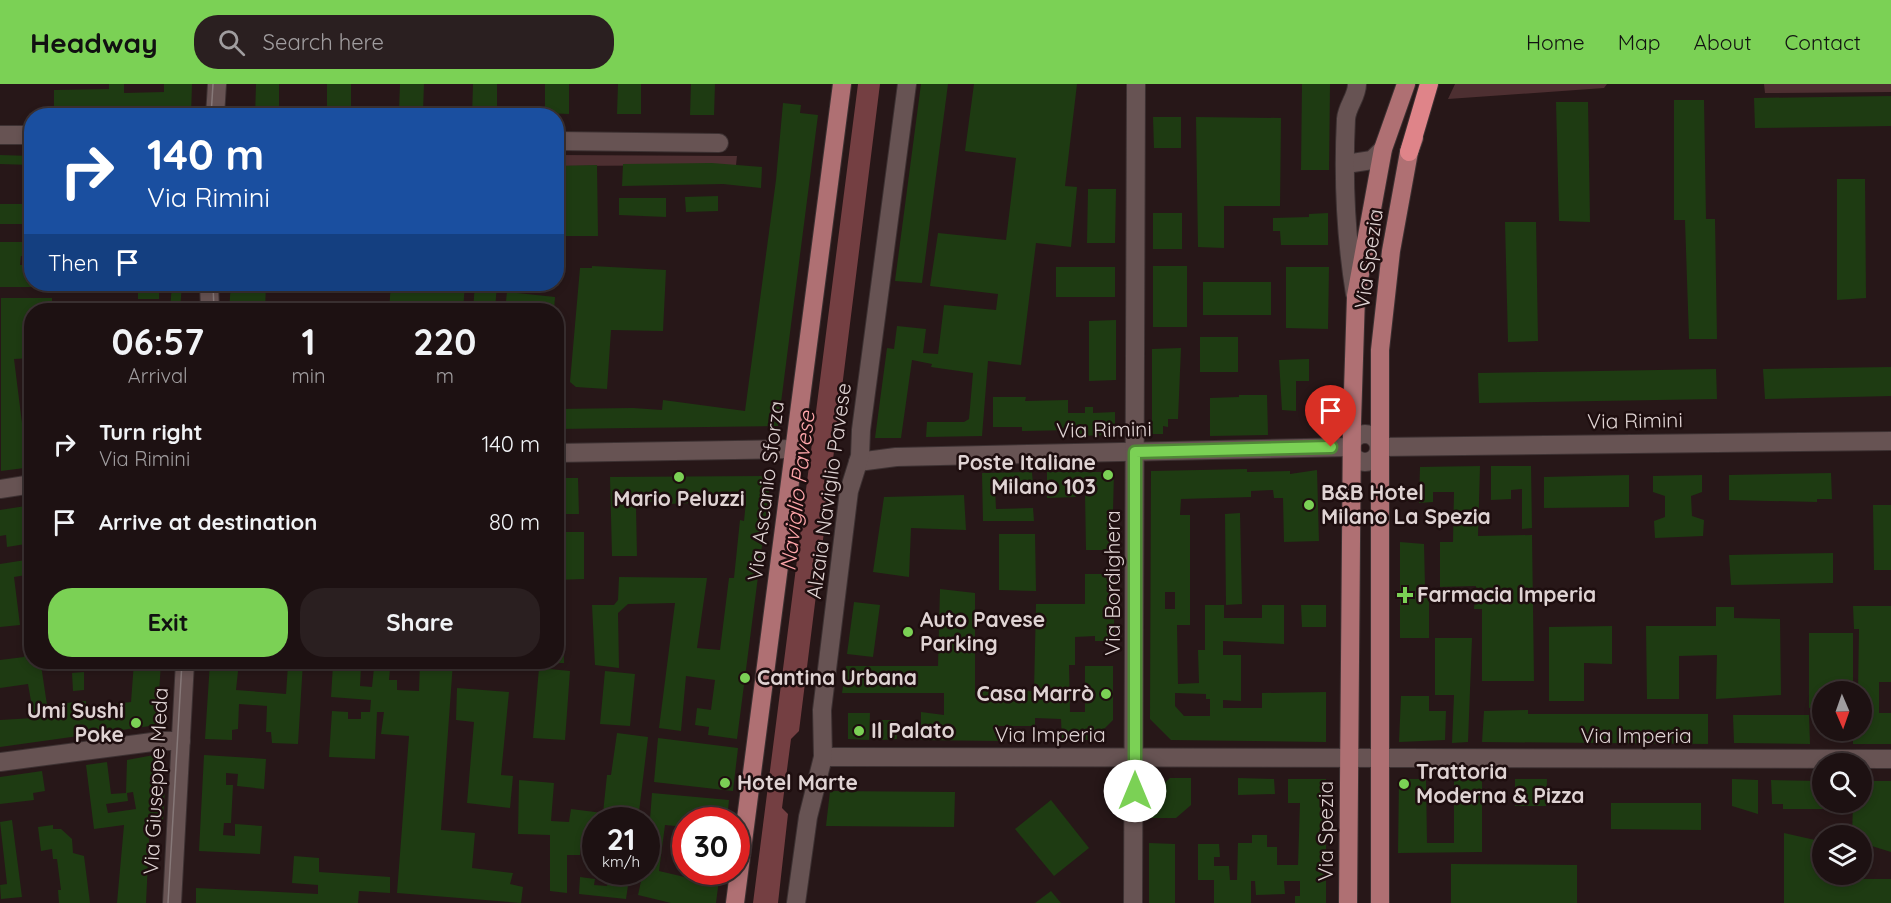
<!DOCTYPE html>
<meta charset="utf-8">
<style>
:root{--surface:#1d1112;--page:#2a1f20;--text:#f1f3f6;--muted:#a09d9f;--line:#3b3132;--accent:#7bd155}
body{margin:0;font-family:Quicksand,sans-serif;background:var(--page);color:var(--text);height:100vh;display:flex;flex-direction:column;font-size:22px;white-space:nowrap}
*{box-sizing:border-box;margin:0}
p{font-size:20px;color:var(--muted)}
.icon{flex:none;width:33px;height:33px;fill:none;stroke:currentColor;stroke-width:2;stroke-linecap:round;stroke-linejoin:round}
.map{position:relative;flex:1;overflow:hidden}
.drawer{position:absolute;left:24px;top:219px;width:540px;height:366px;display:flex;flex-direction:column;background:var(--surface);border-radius:24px;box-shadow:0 3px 9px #0003,0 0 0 2px var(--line)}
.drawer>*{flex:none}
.hud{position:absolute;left:24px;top:24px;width:540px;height:183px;border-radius:24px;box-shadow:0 3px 9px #0003,0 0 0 2px var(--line);background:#1a4fa0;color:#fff;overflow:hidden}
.needle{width:39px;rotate:178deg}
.buttons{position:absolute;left:1812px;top:597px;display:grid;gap:12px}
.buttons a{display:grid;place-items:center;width:60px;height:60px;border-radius:50%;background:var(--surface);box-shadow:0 3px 9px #0003,0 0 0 2px var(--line);font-size:30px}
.speed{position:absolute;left:582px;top:723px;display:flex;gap:12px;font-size:30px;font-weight:700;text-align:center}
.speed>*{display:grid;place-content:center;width:78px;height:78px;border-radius:50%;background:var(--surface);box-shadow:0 3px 9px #0003,0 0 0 2px var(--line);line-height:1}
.speed small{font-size:15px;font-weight:400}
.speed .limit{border:9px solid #d22;background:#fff;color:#111}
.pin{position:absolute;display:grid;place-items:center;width:51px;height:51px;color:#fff;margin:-62px -26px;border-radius:50% 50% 50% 0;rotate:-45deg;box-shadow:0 0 6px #0007}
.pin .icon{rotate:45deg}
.me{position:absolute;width:66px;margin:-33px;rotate:0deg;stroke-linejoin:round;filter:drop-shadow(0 0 4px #0008)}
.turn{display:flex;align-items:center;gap:21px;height:126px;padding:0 24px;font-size:27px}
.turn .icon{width:78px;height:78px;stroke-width:2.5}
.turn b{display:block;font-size:42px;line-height:51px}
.then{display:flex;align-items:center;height:57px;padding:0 24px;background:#0003;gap:12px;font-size:22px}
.eta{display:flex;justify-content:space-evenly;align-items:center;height:102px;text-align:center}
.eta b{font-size:36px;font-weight:800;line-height:42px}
.action{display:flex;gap:12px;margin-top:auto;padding:12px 24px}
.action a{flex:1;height:69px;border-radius:24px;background:var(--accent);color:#111;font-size:24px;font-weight:800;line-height:69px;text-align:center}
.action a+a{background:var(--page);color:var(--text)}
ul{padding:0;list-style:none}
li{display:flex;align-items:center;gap:18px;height:78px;padding:0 24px}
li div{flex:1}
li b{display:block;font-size:22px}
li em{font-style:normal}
header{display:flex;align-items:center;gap:36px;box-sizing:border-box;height:84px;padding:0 30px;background:var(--accent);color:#111}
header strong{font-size:28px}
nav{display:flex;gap:33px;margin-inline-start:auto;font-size:21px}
.search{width:420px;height:54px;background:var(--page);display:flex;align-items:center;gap:15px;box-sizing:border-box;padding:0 21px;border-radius:24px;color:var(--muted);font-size:22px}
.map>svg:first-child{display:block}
.green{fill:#4d2f31}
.water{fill:#743f42}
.building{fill:#1e3b12;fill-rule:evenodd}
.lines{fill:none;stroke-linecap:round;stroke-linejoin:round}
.minor-casing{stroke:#3d3132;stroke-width:20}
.major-casing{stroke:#3d3132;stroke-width:20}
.highway-casing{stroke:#3d3132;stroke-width:20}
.minor{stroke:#675353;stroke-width:18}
.major{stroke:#af7073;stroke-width:18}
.highway{stroke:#df8489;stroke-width:18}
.tram{stroke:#867878;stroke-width:1.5}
.route-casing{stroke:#508837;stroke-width:15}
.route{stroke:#7bd155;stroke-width:10}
.poi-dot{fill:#7bd155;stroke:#1e0e0f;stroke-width:2}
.labels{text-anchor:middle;stroke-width:5;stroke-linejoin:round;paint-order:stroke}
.street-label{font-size:21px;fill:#dfd3d3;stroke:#1e0e0f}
.poi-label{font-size:21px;font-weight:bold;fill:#dfd3d3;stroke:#1e0e0f;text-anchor:start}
.water-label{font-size:22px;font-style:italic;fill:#ffa7ab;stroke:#1e0e0f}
</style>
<header>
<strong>Headway</strong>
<div class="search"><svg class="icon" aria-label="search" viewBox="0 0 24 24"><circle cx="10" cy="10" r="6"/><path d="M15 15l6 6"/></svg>Search here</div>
<nav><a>Home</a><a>Map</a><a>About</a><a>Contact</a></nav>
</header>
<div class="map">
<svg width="1891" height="819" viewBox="0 0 1891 819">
<rect width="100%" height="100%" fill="#271718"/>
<g class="green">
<polygon points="1455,0 1607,0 1604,4 1448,15"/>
<polygon points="1764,0 1891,0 1891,8 1765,9"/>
<polygon points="556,71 737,72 736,81 557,82"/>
</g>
<polygon class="water" points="858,0 880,0 799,647 791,655 782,724 788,730 778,819 753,819"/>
<g class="building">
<polygon points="109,0 124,0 124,9 164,8 164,0 192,0 191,32 54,32 54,6 109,5"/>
<polygon points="256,0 279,0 279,32 255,32"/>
<rect x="327" y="0" width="24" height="27"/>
<polygon points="400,0 424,0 423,27 399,27"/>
<polygon points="473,0 497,0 497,32 472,32"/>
<polygon points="545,0 569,0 569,30 545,29"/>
<polygon points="618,0 641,0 641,30 617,30"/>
<polygon points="691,0 715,0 714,31 690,31"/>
<polygon points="921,0 948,0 922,199 895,197"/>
<polygon points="974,0 1077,0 1065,102 1077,103 1071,163 1036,159 1021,281 988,277 982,352 926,353 927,338 964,338 969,335 973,289 931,283 932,280 912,276 901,354 875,354 887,264 894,265 897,242 926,245 923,269 938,270 944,221 996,226 998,210 930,202 938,149 1006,156 1016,74 965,67"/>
<polygon points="1302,0 1330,0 1329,86 1301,86"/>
<polygon points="1891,12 1891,42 1755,44 1754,14"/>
<polygon points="1674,16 1704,16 1706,135 1715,135 1717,255 1689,255 1685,136 1674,136"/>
<polygon points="1556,18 1588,18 1590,138 1559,137"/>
<polygon points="783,19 801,21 800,29 818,31 778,342 556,345 556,325 633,324 662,326 663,316 745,327 776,96"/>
<polygon points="1153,33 1181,33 1181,64 1154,64"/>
<polygon points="1196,33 1281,34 1280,122 1224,122 1224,164 1198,163"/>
<polygon points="0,71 32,72 32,81 0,80"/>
<polygon points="712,79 762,83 761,104 723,100 622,102 623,80"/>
<polygon points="597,81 598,152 560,152 561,168 556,169 556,82"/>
<polygon points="1837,95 1865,95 1866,214 1837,216"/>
<polygon points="1088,105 1116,105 1115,159 1087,159"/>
<polygon points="718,112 718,127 686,128 685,113"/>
<polygon points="619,114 666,114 666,133 619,131"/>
<rect x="0" y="120" width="32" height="20"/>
<rect x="1153" y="129" width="29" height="36"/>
<polygon points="1328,129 1328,161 1281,161 1280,147 1273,147 1273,134 1309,133 1309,130"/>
<polygon points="1505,138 1536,138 1538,257 1508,258"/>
<polygon points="0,158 32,158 32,172 21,172 20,181 32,181 32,203 0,203"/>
<polygon points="592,182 666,186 663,247 611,246 607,305 576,303 570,298 580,184 592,184"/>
<rect x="1153" y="182" width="34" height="61"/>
<rect x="1056" y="183" width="59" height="30"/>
<polygon points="1286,183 1329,183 1328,245 1286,244"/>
<rect x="1203" y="198" width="68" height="33"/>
<polygon points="51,200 159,200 159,215 138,215 138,204 51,202"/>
<polygon points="172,200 182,200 180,226 170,226"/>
<polygon points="231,200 266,200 265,226 229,226"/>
<polygon points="391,200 465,200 463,226 389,226"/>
<polygon points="475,200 497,200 495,226 473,226"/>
<polygon points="507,208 555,213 554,226 505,226"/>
<polygon points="1,214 52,214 52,226 32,226 32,274 14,275 24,355 32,354 32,383 1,387"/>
<polygon points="1116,236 1116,296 1089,297 1089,237"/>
<rect x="1200" y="253" width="38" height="35"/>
<polygon points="1181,264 1178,335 1168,335 1168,343 1163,342 1163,350 1152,350 1152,265"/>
<polygon points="1309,275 1309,297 1296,297 1296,327 1282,326 1279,276"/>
<polygon points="1891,283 1891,312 1765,315 1763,285"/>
<polygon points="1716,285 1717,315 1479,319 1478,289"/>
<polygon points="1239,311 1267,311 1268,351 1210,352 1210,314 1239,313"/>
<polygon points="993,313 1026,313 1025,317 1068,316 1068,329 1085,329 1085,323 1093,323 1093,329 1115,328 1115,351 1075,352 1075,346 1022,347 1022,343 993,343"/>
<polygon points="1480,382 1478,452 1532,451 1534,597 1482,597 1482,525 1474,525 1476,502 1440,503 1440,458 1453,458 1454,408 1433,408 1433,418 1419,419 1420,383"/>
<polygon points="1491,382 1531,382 1532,444 1522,445 1522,405 1511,406 1511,415 1491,416"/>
<path d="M1247 385V388L1290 387V390L1317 386 1319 457 1284 458 1283 414H1274L1273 406 1251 407V413L1181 415 1180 431H1190V541H1177L1178 600 1199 599 1198 566H1205V521H1224V534H1262V521H1284V560L1223 557V571H1241V617L1223 616V624H1262V609L1326 608V658L1171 656 1150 635 1151 387ZM1165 508H1175V525H1165ZM1175 609 1206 610V615H1210V632H1184L1175 622Z"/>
<polygon points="1032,388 1033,401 995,403 996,425 1033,424 1034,437 983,437 982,389"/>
<polygon points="1047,388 1114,388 1112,466 1086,466 1085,409 1075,410 1076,413 1047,414"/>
<polygon points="1831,389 1832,415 1817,415 1817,418 1729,416 1729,391"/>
<polygon points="1629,391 1629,423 1544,424 1544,393"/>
<polygon points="1702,391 1702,408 1691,412 1692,432 1704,436 1703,452 1655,454 1654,437 1665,433 1665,412 1653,408 1653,392"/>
<polygon points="771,392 737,655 708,651 709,643 695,641 697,624 711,626 715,596 686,592 681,647 659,644 675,519 628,520 618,529 619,584 595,581 592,521 614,521 618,516 619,493 707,494 697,564 720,566 729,494 734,494 740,436 744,437 746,417 666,420 666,418 641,418 636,423 637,472 612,472 610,393"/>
<polygon points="556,394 578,394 579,430 556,430"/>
<polygon points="1401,404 1415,404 1415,417 1400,417"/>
<polygon points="964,411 966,446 911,444 909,493 873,488 884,413"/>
<polygon points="32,421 32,459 7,463 6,451 0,452 0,426"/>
<polygon points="1873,421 1891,421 1891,486 1874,486"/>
<polygon points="1240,429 1242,520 1226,521 1225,430"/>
<polygon points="559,448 584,448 584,495 556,496"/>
<polygon points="999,450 1035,450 1036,507 999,506"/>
<polygon points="1400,458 1424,460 1425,502 1429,502 1429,554 1400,554"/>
<polygon points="1833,469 1833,499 1731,501 1729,471"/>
<polygon points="32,475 32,490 14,493 20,541 0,543 0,480"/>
<polygon points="1085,490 1114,490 1114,557 1095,557 1095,552 1075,553 1075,581 1069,581 1070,628 1085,628 1085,582 1113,582 1113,636 1093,656 1062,656 1061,635 1035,634 1035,642 999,642 1000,657 921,656 921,628 944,631 944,609 842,609 846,582 938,582 940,505 975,509 975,607 1034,607 1036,520 1085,520"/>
<polygon points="854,518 880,521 873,573 847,570"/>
<polygon points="1301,521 1326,521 1326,543 1302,543"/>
<polygon points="556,522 563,522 564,579 556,579"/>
<polygon points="1853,522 1891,522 1891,598 1879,598 1879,629 1891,629 1891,660 1853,660 1853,646 1862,646 1862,608 1858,608 1859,545 1854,545"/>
<polygon points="1716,523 1734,523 1734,534 1780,535 1781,611 1716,615 1717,571 1679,572 1679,615 1647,615 1646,542 1716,542"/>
<polygon points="1612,542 1612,580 1584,579 1584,617 1549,617 1549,543"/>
<polygon points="1809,549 1853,549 1853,608 1822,608 1822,623 1809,624"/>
<polygon points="1435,554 1472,554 1468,658 1452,659 1454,611 1435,611"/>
<polygon points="32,568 32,578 51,578 41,581 47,621 86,617 86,623 131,618 134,578 161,578 157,641 0,663 0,636 34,634 28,600 0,604 0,576 24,573 24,569"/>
<polygon points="210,578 239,578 236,606 286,610 288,581 266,578 303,578 298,660 272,659 271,648 266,648 267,622 239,620 238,645 232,646 232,656 205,655"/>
<polygon points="420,578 453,578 441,746 475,749 472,784 513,789 510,800 523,803 521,819 397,809 409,652 381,650 384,628 377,628 375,675 329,673 332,627 348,628 348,635 361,635 361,628 370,628 371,616 331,613 333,581 361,583 360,602 372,603 374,584 390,585 389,596 397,596 397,606 419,607"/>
<polygon points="539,584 570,587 565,656 533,654"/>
<polygon points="605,587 635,590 630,642 600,640"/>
<polygon points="84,588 84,606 73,607 72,589"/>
<polygon points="457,604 509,608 501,691 513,692 510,724 467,719 474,638 456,636"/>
<polygon points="1401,612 1429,612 1429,627 1446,627 1445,656 1399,658"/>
<polygon points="1528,626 1528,630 1708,630 1708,660 1482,658 1484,627"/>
<polygon points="848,629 870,629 869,656 848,655"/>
<polygon points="1733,631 1809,631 1810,660 1734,659"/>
<polygon points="880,636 896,636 897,655 880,656"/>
<polygon points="617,649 648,653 638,736 596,736 596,759 581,759 580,771 567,771 567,809 550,807 550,751 518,750 519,696 554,699 551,737 569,738 571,725 603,729 607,691 611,691"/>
<polygon points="658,654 738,664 733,707 654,698"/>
<path d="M154 671 153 704 165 703 163 736 150 737 146 819H117L124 741 94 745 86 681 107 678 111 710 126 709 127 676ZM133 708 136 725 108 729 106 720 128 717 127 709Z"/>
<polygon points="204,671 266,675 264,705 237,702 238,690 226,689 226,701 233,701 231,739 224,739 223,751 235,752 235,740 262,742 260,770 199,767"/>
<polygon points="42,687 45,707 33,709 34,716 0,720 0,693"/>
<polygon points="1170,694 1191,694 1191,721 1176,734 1150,734 1150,713"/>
<polygon points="1238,694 1274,695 1275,710 1238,711"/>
<polygon points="1288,695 1326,695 1326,819 1295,819 1295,812 1300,812 1300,797 1284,797 1285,810 1256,811 1255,797 1251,797 1251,819 1214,819 1214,796 1198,796 1198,760 1219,760 1220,773 1214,773 1214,782 1229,782 1230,796 1237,796 1238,759 1252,759 1252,751 1267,751 1267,763 1277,763 1277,781 1298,781 1300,719 1288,719"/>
<polygon points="1399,695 1426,695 1427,759 1454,759 1454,695 1482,695 1482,768 1398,769"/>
<polygon points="1515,695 1547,695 1546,722 1515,722"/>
<polygon points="1732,695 1758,696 1758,730 1732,722"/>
<polygon points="1771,696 1822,697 1822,718 1838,718 1838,725 1783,725 1783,720 1772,720"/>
<polygon points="1862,697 1891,697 1891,768 1862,759 1862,752 1852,752 1853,718 1862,718"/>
<polygon points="830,707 955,708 954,743 826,742"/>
<polygon points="652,709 729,716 727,736 686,736 686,743 665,741 659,787 689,794 690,788 720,788 716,819 671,819 638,811 643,788 646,788"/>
<polygon points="1051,716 1089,764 1054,792 1015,745"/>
<polygon points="1611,719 1701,719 1701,746 1611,745"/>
<polygon points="12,736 22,813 1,815 0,801 7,800 0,738"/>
<polygon points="53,741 53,745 61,745 72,755 73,769 84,772 90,819 59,819 58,806 61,806 57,775 53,775 52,765 41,767 38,743"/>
<polygon points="1784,749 1815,756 1815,783 1822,783 1822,790 1858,790 1858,795 1891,795 1891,819 1784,819"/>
<polygon points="1149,759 1175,760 1175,819 1149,819"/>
<polygon points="294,772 319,774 319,788 390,793 390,809 359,807 358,819 196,819 196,804 318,810 318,801 292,799"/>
<polygon points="1451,780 1577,781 1577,819 1451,819"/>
<polygon points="609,788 630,788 626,815 579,810 580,793 595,795 594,801 607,802"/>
<polygon points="1051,807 1061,819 1035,819"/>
</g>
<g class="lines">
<g class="minor-casing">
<g id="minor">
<polyline points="215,32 217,0"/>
<polyline points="0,51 32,51"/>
<polyline points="556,57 719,59"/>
<polyline points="1346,80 1372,76 1383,65"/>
<polyline points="209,200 210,226"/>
<path d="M1355 210C1346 154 1343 93 1346 35 1347 22 1357 13 1357 0"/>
<circle cx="1365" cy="364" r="14"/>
<polyline points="1380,363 1891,357"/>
<polyline points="556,369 794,365"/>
<polyline points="858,378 896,373 1351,363"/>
<polyline points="0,405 32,400"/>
<polyline points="823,673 1891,675"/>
<polyline points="0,678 160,657 181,657"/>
<polyline points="172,819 185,578"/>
<polyline points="796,819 808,733 823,673 822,626 849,407 860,372 861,346 907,0"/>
<polyline points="1133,819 1136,0"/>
</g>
</g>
<g class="major-casing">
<g id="major">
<polyline points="735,819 842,0"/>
<polyline points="1348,819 1352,338 1356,212 1383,65 1406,0"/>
<polyline points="1380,819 1380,266 1391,167 1409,68 1414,54"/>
</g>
</g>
<g class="highway-casing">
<polyline id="highway" points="1409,68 1429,0"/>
</g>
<use href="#minor" class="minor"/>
<use href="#major" class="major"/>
<use href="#highway" class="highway"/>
<g class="tram">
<polyline points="211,32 213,0"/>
<polyline points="213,200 214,226"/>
<polyline points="168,819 182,578"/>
</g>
</g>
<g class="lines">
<g class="route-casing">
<polyline id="route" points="1135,707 1135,368 1331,363"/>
</g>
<use href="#route" class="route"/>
</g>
<g class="poi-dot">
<circle cx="1108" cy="391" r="6"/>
<circle cx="679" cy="393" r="6"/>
<circle cx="1309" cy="421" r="6"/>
<path d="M1402 502h6v6h6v6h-6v6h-6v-6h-6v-6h6z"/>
<circle cx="908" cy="548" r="6"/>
<circle cx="745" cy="594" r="6"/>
<circle cx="1106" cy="610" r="6"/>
<circle cx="136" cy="639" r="6"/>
<circle cx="859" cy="647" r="6"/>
<circle cx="725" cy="699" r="6"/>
<circle cx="1404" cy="700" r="6"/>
</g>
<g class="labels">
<g class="street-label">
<text transform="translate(1369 175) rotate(-82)" y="7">Via Spezia</text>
<text transform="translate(1635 337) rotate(-1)" y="7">Via Rimini</text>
<text transform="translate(1104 346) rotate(-1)" y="7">Via Rimini</text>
<text transform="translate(766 407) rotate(-83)" y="7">Via Ascanio Sforza</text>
<text transform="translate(829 407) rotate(-82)" y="7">Alzaia Naviglio Pavese</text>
<text transform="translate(1113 499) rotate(-90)" y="7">Via Bordighera</text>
<text x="1050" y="658">Via Imperia</text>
<text x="1636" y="659">Via Imperia</text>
<text transform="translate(156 697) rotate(-87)" y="7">Via Giuseppe Meda</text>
<text transform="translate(1326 747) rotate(-90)" y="7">Via Spezia</text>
</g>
<g class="poi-label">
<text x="1096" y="386" text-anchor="end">Poste Italiane<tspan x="1096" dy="24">Milano 103</tspan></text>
<text x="1321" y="416">B&amp;B Hotel<tspan x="1321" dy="24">Milano La Spezia</tspan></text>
<text x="679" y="422" text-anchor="middle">Mario Peluzzi</text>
<text x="1417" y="518">Farmacia Imperia</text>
<text x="920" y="543">Auto Pavese<tspan x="920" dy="24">Parking</tspan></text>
<text x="757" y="601">Cantina Urbana</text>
<text x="1094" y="617" text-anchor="end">Casa Marrò</text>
<text x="124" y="634" text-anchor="end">Umi Sushi<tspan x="124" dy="24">Poke</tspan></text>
<text x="871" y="654">Il Palato</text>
<text x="1416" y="695">Trattoria<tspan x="1416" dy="24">Moderna &amp; Pizza</tspan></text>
<text x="737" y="706">Hotel Marte</text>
</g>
<g class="water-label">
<text transform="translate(797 407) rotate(-83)" y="8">Naviglio Pavese</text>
</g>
</g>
</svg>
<div class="buttons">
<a><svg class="needle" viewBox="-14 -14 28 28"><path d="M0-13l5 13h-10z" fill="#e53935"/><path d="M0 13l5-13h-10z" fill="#a09d9f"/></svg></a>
<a><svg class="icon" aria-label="search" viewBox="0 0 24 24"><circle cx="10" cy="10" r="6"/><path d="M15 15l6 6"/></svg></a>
<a><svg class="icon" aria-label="layers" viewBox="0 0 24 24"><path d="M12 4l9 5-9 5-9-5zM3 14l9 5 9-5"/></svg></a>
</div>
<div class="speed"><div>21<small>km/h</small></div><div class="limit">30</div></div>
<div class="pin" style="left:1331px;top:363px;background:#d93025"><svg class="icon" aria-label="arrive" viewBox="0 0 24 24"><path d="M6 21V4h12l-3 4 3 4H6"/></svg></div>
<svg class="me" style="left:1135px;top:707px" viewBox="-20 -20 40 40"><circle r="19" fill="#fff"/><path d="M0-13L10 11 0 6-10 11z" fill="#7bd155"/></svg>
<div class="hud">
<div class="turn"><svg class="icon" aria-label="right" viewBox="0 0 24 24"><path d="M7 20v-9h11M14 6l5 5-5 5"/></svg><div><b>140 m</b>Via Rimini</div></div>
<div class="then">Then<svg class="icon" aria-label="arrive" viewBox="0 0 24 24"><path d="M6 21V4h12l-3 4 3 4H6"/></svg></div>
</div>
<section class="drawer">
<div class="eta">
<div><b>06:57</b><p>Arrival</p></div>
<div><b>1</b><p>min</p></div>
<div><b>220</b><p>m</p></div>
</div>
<ul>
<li><svg class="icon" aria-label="right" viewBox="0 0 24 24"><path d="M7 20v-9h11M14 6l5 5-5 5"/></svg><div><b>Turn right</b><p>Via Rimini</p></div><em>140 m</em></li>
<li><svg class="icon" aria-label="arrive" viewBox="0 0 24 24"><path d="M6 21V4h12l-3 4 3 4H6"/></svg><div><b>Arrive at destination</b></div><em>80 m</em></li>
</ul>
<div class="action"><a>Exit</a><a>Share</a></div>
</section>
</div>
